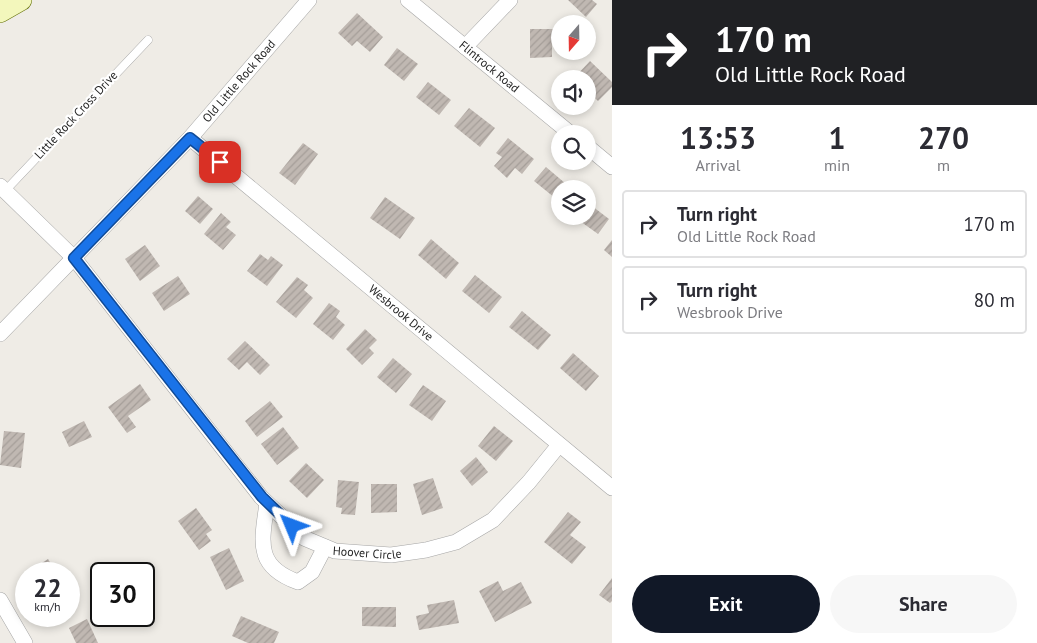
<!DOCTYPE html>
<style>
:root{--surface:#fff;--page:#f7f7f7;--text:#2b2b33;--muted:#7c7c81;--line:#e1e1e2;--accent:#111827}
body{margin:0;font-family:"PT Sans",sans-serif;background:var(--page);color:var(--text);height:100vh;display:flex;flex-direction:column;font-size:19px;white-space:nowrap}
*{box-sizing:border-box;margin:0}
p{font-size:16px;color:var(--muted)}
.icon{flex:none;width:28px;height:28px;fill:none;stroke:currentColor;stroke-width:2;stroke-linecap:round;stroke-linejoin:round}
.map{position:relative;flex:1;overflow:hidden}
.sheet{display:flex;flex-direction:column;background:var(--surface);width:425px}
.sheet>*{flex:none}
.top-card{background:#202124;color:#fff;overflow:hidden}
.needle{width:32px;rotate:200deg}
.tools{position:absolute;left:551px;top:15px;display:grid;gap:10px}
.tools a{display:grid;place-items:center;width:45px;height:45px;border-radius:50%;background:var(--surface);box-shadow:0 2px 8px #0003;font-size:25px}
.speed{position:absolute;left:15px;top:562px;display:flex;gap:10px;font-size:25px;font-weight:700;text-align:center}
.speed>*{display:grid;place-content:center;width:65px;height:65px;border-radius:50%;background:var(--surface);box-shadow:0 2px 8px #0003;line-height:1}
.speed small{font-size:12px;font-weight:400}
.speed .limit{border:2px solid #111;border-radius:8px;background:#fff;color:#111}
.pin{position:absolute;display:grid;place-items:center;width:42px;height:42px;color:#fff;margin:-21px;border-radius:10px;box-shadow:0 2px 8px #0006}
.me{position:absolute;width:55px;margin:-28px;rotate:314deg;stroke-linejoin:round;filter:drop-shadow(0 0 4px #0008)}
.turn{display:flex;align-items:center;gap:18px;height:105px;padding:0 20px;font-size:22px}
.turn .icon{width:65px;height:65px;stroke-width:2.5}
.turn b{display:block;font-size:35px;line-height:42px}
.eta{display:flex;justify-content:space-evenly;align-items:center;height:85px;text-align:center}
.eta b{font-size:30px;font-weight:700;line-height:35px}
.primary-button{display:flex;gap:10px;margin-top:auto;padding:10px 20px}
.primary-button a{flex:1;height:58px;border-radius:30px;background:var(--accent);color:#fff;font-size:20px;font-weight:700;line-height:58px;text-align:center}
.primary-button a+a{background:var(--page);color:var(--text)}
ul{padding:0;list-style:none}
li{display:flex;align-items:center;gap:15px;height:68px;margin:0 10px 8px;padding:0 10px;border:2px solid var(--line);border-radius:5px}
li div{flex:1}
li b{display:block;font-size:19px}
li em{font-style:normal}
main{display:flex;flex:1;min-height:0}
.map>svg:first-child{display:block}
.building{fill:url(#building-hatch)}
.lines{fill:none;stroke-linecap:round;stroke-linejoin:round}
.service-casing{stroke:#a6a6a6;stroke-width:9}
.minor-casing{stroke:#a6a6a6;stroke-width:16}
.secondary-casing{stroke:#65720a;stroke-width:22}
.service{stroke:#fff;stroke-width:8}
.minor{stroke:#fff;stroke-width:15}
.secondary{stroke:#f3f7bc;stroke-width:21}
.route-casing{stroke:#114b97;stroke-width:12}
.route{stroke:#1a73e8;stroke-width:9}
.labels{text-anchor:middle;stroke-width:4.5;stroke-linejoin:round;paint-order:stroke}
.street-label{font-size:12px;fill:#1f1f1f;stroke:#fff}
</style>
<main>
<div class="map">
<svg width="612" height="643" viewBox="0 0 612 643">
<defs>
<pattern id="building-hatch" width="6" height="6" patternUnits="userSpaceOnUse" patternTransform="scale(1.25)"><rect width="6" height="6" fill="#c0b8b2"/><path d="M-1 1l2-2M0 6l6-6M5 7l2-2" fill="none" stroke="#a59e99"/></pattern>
</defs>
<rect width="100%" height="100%" fill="#efece6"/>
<g class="building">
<polygon points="568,0 592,0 597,4 586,17"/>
<polygon points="357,13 383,37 370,52 357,41 352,46 338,33"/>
<polygon points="530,29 560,29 560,44 552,44 552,57 530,58"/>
<polygon points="397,48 418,64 404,81 384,65"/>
<polygon points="590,61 612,82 612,87 598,101 588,91 588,79 573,79"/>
<polygon points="428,82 451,100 439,115 416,97"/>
<polygon points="469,108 495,128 480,147 454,126"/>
<polygon points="508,138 534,159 522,174 515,168 507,178 494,166 502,157 496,153"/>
<polygon points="303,143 318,154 295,185 279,173"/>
<polygon points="546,167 572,189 560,189 560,202 534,181"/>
<polygon points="198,196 213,209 200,224 185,211"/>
<polygon points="385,197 415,218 400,239 370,218"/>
<polygon points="588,203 609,219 598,234 573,216 588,216"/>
<polygon points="221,213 231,222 226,227 236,235 223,250 204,234"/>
<polygon points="431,239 459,263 446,279 418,255"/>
<polygon points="612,240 612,257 604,250"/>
<polygon points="145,245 160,266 140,281 125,259"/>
<polygon points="260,254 268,260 271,256 283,265 267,286 247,271"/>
<polygon points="475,275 502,297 489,313 462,291"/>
<polygon points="178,276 190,294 164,311 152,293"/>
<polygon points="297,277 308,285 304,290 313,298 296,318 276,302"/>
<polygon points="329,303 340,311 336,317 345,325 333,340 313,324"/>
<polygon points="522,311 551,335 538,350 509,327"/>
<polygon points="365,329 377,340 369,348 374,353 362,365 346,349"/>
<polygon points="245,341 270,365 260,375 247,362 239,370 227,359"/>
<polygon points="573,353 599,376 586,391 560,368"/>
<polygon points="393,358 412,374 396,393 377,377"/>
<polygon points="140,384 151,400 128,416 136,427 127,433 108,407"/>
<polygon points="423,385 446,401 432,421 409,405"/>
<polygon points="270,401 283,417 257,437 245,421"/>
<polygon points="84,421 92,437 69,447 62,432"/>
<polygon points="494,426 513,441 496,461 478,446"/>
<polygon points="283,427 299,448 277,465 261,444"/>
<polygon points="4,431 25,433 21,468 0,465"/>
<polygon points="476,457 488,472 472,486 460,471"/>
<polygon points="306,463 324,480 307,498 289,481"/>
<polygon points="433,478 443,508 422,515 413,484"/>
<polygon points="338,480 359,482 355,515 341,514 342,508 336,507"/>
<polygon points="371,484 397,484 397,512 371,513"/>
<polygon points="196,508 212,530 206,534 211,541 199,550 178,521"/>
<polygon points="568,512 581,522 570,535 586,547 572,564 544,542"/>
<polygon points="229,548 244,581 226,590 210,557"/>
<polygon points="48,559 57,574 38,574 34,568"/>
<polygon points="612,578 612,601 610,603 599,595"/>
<polygon points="498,581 503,591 521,582 532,603 495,622 479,591"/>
<polygon points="454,600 459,623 419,630 416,616 429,613 427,605"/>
<polygon points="362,607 396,607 396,627 362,626"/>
<polygon points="241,616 279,632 274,643 248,643 232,636"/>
<polygon points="87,619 98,643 76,643 69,628"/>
</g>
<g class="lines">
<g class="service-casing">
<polyline id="service" points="5,191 148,40"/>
</g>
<g class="minor-casing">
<g id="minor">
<path id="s1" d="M408 0 571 134"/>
<polyline points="465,47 510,0"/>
<path id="s2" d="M190 138 612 488"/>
<polyline points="588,147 612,167"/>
<path id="s3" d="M0 186 74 258 261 497 304 538 335 551 391 555 426 550 456 542 493 520 529 482 559 445"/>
<path id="s4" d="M0 334 190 138 309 0"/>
<path d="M267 503C262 541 254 566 298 582L312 572 325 547"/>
<polyline points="0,600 25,643"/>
</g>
</g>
<g class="secondary-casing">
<polyline id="secondary" points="0,12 21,0"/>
</g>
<use href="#service" class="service"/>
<use href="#minor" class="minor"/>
<use href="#secondary" class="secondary"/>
</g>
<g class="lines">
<g class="route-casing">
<polyline id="route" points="220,162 190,138 74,258 262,497 292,526"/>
</g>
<use href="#route" class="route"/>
</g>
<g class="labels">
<g class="street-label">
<text dy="4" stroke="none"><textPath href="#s1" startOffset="105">Flintrock Road</textPath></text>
<text dy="4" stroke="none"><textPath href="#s4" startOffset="348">Old Little Rock Road</textPath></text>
<text transform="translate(76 115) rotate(-47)" y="4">Little Rock Cross Drive</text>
<text dy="4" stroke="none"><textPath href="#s2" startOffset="274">Wesbrook Drive</textPath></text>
<text dy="4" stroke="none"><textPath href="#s3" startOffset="532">Hoover Circle</textPath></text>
</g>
</g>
</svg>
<div class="tools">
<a><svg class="needle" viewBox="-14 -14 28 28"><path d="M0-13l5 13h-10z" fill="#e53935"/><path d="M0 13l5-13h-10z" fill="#7c7c81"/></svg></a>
<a><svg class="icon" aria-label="sound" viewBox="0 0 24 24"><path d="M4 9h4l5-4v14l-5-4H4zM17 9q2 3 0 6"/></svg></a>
<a><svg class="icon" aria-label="search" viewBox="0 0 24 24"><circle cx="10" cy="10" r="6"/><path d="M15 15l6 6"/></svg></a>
<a><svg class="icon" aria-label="layers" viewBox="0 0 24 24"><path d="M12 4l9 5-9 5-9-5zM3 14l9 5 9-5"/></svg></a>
</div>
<div class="speed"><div>22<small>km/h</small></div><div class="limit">30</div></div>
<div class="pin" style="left:220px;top:162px;background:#d93025"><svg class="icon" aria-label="arrive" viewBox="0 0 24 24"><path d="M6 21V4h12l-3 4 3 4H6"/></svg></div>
<svg class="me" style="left:292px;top:526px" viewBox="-20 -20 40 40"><path d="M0-17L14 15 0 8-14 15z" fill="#1a73e8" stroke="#fff" stroke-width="4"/></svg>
</div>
<section class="sheet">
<div class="top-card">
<div class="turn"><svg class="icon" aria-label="right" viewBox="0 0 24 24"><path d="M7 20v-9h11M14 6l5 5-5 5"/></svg><div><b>170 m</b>Old Little Rock Road</div></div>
</div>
<div class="eta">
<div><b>13:53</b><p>Arrival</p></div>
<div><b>1</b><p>min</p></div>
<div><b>270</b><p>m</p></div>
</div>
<ul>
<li><svg class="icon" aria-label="right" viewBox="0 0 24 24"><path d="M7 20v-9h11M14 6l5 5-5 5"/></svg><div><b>Turn right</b><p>Old Little Rock Road</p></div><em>170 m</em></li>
<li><svg class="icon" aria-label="right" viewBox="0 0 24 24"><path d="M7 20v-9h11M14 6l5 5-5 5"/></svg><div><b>Turn right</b><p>Wesbrook Drive</p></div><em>80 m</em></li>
</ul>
<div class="primary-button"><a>Exit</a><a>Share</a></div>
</section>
</main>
